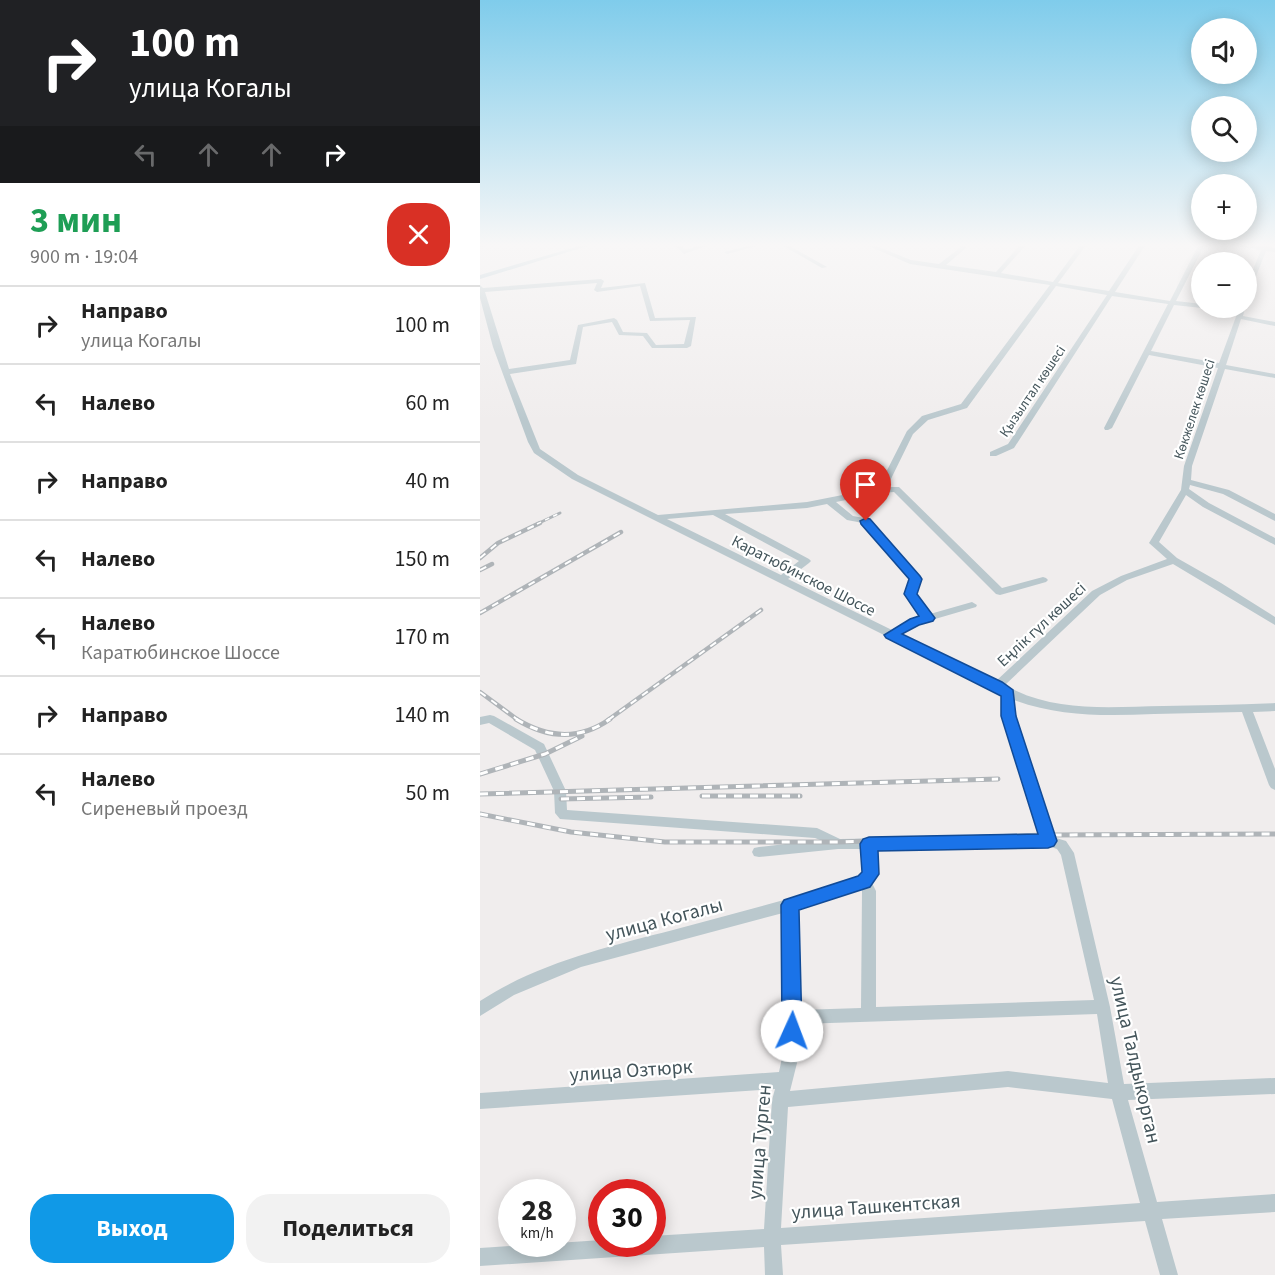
<!DOCTYPE html>
<html lang="ru">
<meta charset="utf-8">
<style>
:root{--surface:#fff;--page:#f2f2f2;--text:#222;--muted:#767676;--line:#e0e0e0;--accent:#1099e7}
body{margin:0;font-family:"Source Sans 3",sans-serif;background:var(--page);color:var(--text);height:100vh;display:flex;flex-direction:column;font-size:22px;white-space:nowrap}
*{box-sizing:border-box;margin:0}
p{font-size:20px;color:var(--muted)}
.icon{flex:none;width:33px;height:33px;fill:none;stroke:currentColor;stroke-width:2;stroke-linecap:round;stroke-linejoin:round}
.map{position:relative;flex:1;overflow:hidden}
.sheet{display:flex;flex-direction:column;background:var(--surface);width:480px}
.sheet>*{flex:none}
.hud{background:#202124;color:#fff;overflow:hidden}
.fabs{position:absolute;left:711px;top:18px;display:grid;gap:12px}
.fabs a{display:grid;place-items:center;width:66px;height:66px;border-radius:50%;background:var(--surface);box-shadow:0 3px 15px #0003;font-size:30px}
.speed{position:absolute;left:18px;top:1179px;display:flex;gap:12px;font-size:30px;font-weight:700;text-align:center}
.speed>*{display:grid;place-content:center;width:78px;height:78px;border-radius:50%;background:var(--surface);box-shadow:0 3px 15px #0003;line-height:1}
.speed small{font-size:15px;font-weight:400}
.speed .limit{border:9px solid #d22;background:#fff;color:#111}
.pin{position:absolute;display:grid;place-items:center;width:51px;height:51px;color:#fff;margin:-62px -26px;border-radius:50% 50% 50% 0;rotate:-45deg;box-shadow:0 0 6px #0007}
.pin .icon{rotate:45deg}
.me{position:absolute;width:66px;margin:-33px;rotate:2deg;stroke-linejoin:round;filter:drop-shadow(0 0 4px #0008)}
.turn{display:flex;align-items:center;gap:21px;height:126px;padding:0 30px;font-size:27px}
.turn .icon{width:78px;height:78px;stroke-width:2.5}
.turn b{display:block;font-size:42px;line-height:51px}
.lanes{display:flex;align-items:center;height:57px;padding:0 30px;background:#0003;justify-content:center;gap:30px;direction:ltr}
.lanes .off{opacity:.35}
.round{display:grid;place-items:center;flex:none;width:63px;height:63px;border-radius:24px;background:var(--page)}
.overview{display:flex;align-items:center;justify-content:space-between;height:102px;padding:0 30px}
h1{font-size:36px;font-weight:700;line-height:45px;color:#1e9e55}
.button{display:flex;gap:12px;margin-top:auto;padding:12px 30px}
.button a{flex:1;height:69px;border-radius:24px;background:var(--accent);color:#fff;font-size:24px;font-weight:700;line-height:69px;text-align:center}
.button a+a{background:var(--page);color:var(--text)}
ul{padding:0;list-style:none}
li{display:flex;align-items:center;gap:18px;height:78px;padding:0 30px;border-top:2px solid var(--line)}
li div{flex:1}
li b{display:block;font-size:22px}
li em{font-style:normal}
main{display:flex;flex:1;min-height:0}
.map>svg:first-child{display:block}
.lines{fill:none;stroke-linecap:round;stroke-linejoin:round}
.minor{fill:#bac8cd;fill-rule:evenodd}
.major{fill:#abc4ce;fill-rule:evenodd}
.rail-far2-casing{stroke:#afb4b8;stroke-width:3}
.rail-far1-casing{stroke:#afb4b8;stroke-width:4.5}
.rail-casing{stroke:#afb4b8;stroke-width:5}
.rail-far2{stroke:#fff;stroke-width:1.5;stroke-dasharray:4.5;stroke-linecap:butt}
.rail-far1{stroke:#fff;stroke-width:2;stroke-dasharray:7;stroke-linecap:butt}
.rail{stroke:#fff;stroke-width:3;stroke-dasharray:8;stroke-linecap:butt}
.route{fill:#1a73e8;stroke:#114b97;stroke-width:1.5}
.labels{text-anchor:middle;stroke-width:4.5;stroke-linejoin:round;paint-order:stroke}
.far-street-label{font-size:14px;fill:#44555b;stroke:#fff}
.street-label{font-size:16px;fill:#44555b;stroke:#fff}
.near-street-label{font-size:20px;fill:#44555b;stroke:#fff}
</style>
<main>
<section class="sheet">
<div class="hud">
<div class="turn"><svg class="icon" aria-label="right" viewBox="0 0 24 24"><path d="M7 20v-9h11M14 6l5 5-5 5"/></svg><div><b>100 m</b>улица Когалы</div></div>
<div class="lanes"><svg class="icon off" aria-label="left" viewBox="0 0 24 24"><path d="M17 20v-9H6M10 6l-5 5 5 5"/></svg><svg class="icon off" aria-label="ahead" viewBox="0 0 24 24"><path d="M12 20V5M6 11l6-6 6 6"/></svg><svg class="icon off" aria-label="ahead" viewBox="0 0 24 24"><path d="M12 20V5M6 11l6-6 6 6"/></svg><svg class="icon" aria-label="right" viewBox="0 0 24 24"><path d="M7 20v-9h11M14 6l5 5-5 5"/></svg></div>
</div>
<div class="overview"><div><h1>3 мин</h1><p>900 m · 19:04</p></div><a class="round" style="background:#d93025;color:#fff"><svg class="icon" aria-label="close" viewBox="0 0 24 24"><path d="M6 6l12 12M18 6L6 18"/></svg></a></div>
<ul>
<li><svg class="icon" aria-label="right" viewBox="0 0 24 24"><path d="M7 20v-9h11M14 6l5 5-5 5"/></svg><div><b>Направо</b><p>улица Когалы</p></div><em>100 m</em></li>
<li><svg class="icon" aria-label="left" viewBox="0 0 24 24"><path d="M17 20v-9H6M10 6l-5 5 5 5"/></svg><div><b>Налево</b></div><em>60 m</em></li>
<li><svg class="icon" aria-label="right" viewBox="0 0 24 24"><path d="M7 20v-9h11M14 6l5 5-5 5"/></svg><div><b>Направо</b></div><em>40 m</em></li>
<li><svg class="icon" aria-label="left" viewBox="0 0 24 24"><path d="M17 20v-9H6M10 6l-5 5 5 5"/></svg><div><b>Налево</b></div><em>150 m</em></li>
<li><svg class="icon" aria-label="left" viewBox="0 0 24 24"><path d="M17 20v-9H6M10 6l-5 5 5 5"/></svg><div><b>Налево</b><p>Каратюбинское Шоссе</p></div><em>170 m</em></li>
<li><svg class="icon" aria-label="right" viewBox="0 0 24 24"><path d="M7 20v-9h11M14 6l5 5-5 5"/></svg><div><b>Направо</b></div><em>140 m</em></li>
<li><svg class="icon" aria-label="left" viewBox="0 0 24 24"><path d="M17 20v-9H6M10 6l-5 5 5 5"/></svg><div><b>Налево</b><p>Сиреневый проезд</p></div><em>50 m</em></li>
</ul>
<div class="button"><a>Выход</a><a>Поделиться</a></div>
</section>
<div class="map">
<svg width="795" height="1275" viewBox="0 0 795 1275">
<rect width="100%" height="100%" fill="#f0eded"/>
<g class="lines">
<g class="minor">
<polygon points="0,244 10,244 0,247"/>
<polygon points="194,244 200,244 205,250 224,244 231,244 204,254"/>
<polygon points="276,244 284,244 247,254 244,252"/>
<polygon points="300,244 306,244 347,267 342,268"/>
<path d="M384 244H391L431 260 459 264 481 247 479 244H485L486 248 466 265 516 272 541 244H547L521 273 573 282 601 244H607L578 283 629 291 660 244H666L635 292 690 301 719 244H725L696 301 722 304V308H724H722L694 305 671 351 739 363 757 314 728 310 725 308 758 310 759 308H765L763 316 795 322V326L761 319 746 365 795 374V378L745 369 712 466 711 480 749 490 795 514V521L743 494 710 485 709 489 729 503 795 538V545L723 507 706 495 679 542 697 558 741 583 795 617V625L693 564 647 580 620 595 525 685C573 713 629 707 683 706 721 705 758 705 795 703V711L773 712 795 769V790L791 788 789 785 762 712C733 713 704 713 674 714 626 716 580 717 534 700V716L573 837 586 841 594 853 630 1007 644 1084 795 1078V1094L648 1100 677 1202 795 1194V1212L682 1219 698 1275H680L665 1221 301 1245 303 1275H285L284 1247 0 1266V1248L122 1240V1244H172V1236L284 1229 292 1100 295 1089 0 1109V1093L299 1072C311 1023 304 964 303 913L101 967 34 995 0 1016V1001C58 963 127 947 193 930 256 913 318 897 380 878L384 872 383 849H358L279 857 274 856 272 852 274 848 279 847 340 840 335 838 80 819 75 813 74 791 55 750 9 723 0 725V717L10 715 14 716 64 744 86 791 87 810 337 828 360 839 560 836 522 716V694L92 479 54 453 48 442 13 347 0 298V285L3 288 121 279 124 281 121 288 165 283 175 318 216 317 211 346 207 348H172L163 336 139 335 132 322 103 327 96 364 30 374 60 449 98 475 178 515 327 502 398 488 427 431 442 416 481 404 570 285 430 264ZM117 283 114 290 117 292 160 286 170 321 210 320 204 344 176 345 167 333 143 332 137 320 134 318 98 325 90 360 29 369 5 292ZM576 286 627 295 528 444 510 452V456H516L534 448 632 296 688 304 624 428 625 430H628L632 428 669 355 738 368 704 466 701 490 669 543 687 559 641 576 612 591 516 681 421 634 438 624 496 607 497 605 492 602 450 614 435 594 440 578 438 576 389 519 373 516 356 502 401 493 414 492 516 594 520 595 566 582 568 580 566 578 563 577 522 588 419 487H407L433 434 448 420 487 408ZM347 504 367 520 383 523 430 578 425 594 441 616 430 620 412 630 308 579 329 563 331 561 329 559 245 514 327 508ZM233 515 319 561 301 575 187 519ZM568 846 577 849 581 855 614 1000 396 1007V891L392 883 398 874 396 849ZM381 889 382 891 381 1008 320 1010 317 909ZM617 1014 628 1083 528 1071 310 1091 318 1059 320 1024ZM528 1087 632 1099 660 1203 301 1228 308 1107Z"/>
<polygon points="745,244 758,244 782,247 783,244 789,244 788,247 795,248 795,252 786,251 768,297 766,298 766,287 781,250"/>
</g>
<polygon class="major" points="106,244 114,244 0,279 0,275"/>
<g class="rail-far2-casing">
<polyline id="rail-far2" points="57,524 80,513"/>
</g>
<g class="rail-far1-casing">
<g id="rail-far1">
<polyline points="0,558 18,543 60,523"/>
<polyline points="0,570 12,564"/>
<polyline points="0,613 141,532"/>
<polyline points="0,692 38,720"/>
<polyline points="128,720 281,610"/>
</g>
</g>
<g class="rail-casing">
<g id="rail">
<path d="M36 719C67 738 99 741 130 719"/>
<polyline points="0,774 65,754 102,736"/>
<polyline points="0,794 518,779"/>
<polyline points="222,796 320,796"/>
<polyline points="81,799 171,797"/>
<polyline points="0,814 91,832 185,842 359,842 566,835 795,834"/>
</g>
</g>
<use href="#rail-far2" class="rail-far2"/>
<use href="#rail-far1" class="rail-far1"/>
<use href="#rail" class="rail"/>
</g>
<linearGradient id="sky" x2="0" y2="1"><stop stop-color="#7fcceb"/><stop offset="0.58" stop-color="#f8f7f7"/><stop offset="1" stop-color="#f8f7f7" stop-opacity="0"/></linearGradient>
<rect width="795" height="422" fill="url(#sky)"/>
<polygon class="route" points="386,518 390,519 440,576 442,579 437,594 455,618 453,621 439,625 422,634 522,682 533,690 536,716 577,841 574,846 568,848 398,851 399,874 390,887 319,910 322,1031 319,1037 312,1040 305,1037 302,1031 301,905 304,900 378,876 382,872 380,844 383,839 389,837 558,834 521,716 521,696 406,638 404,635 430,619 439,616 424,594 429,579 381,524 380,521"/>
<g class="labels">
<g class="far-street-label">
<text transform="translate(552 391) rotate(-56)" y="5">Қызылтал көшесі</text>
<text transform="translate(714 409) rotate(-72)" y="5">Көкжелек көшесі</text>
</g>
<g class="street-label">
<text transform="translate(324 575) rotate(27)" y="6">Каратюбинское Шоссе</text>
<text transform="translate(561 624) rotate(-43)" y="6">Еңлік гүл көшесі</text>
</g>
<g class="near-street-label">
<text transform="translate(184 919) rotate(-15)" y="7">улица Когалы</text>
<text transform="translate(656 1060) rotate(77)" y="7">улица Талдыкорган</text>
<text transform="translate(151 1070) rotate(-4)" y="7">улица Озтюрк</text>
<text transform="translate(279 1142) rotate(-85)" y="7">улица Турген</text>
<text transform="translate(396 1206) rotate(-4)" y="7">улица Ташкентская</text>
</g>
</g>
</svg>
<div class="fabs">
<a><svg class="icon" aria-label="sound" viewBox="0 0 24 24"><path d="M4 9h4l5-4v14l-5-4H4zM17 9q2 3 0 6"/></svg></a>
<a><svg class="icon" aria-label="search" viewBox="0 0 24 24"><circle cx="10" cy="10" r="6"/><path d="M15 15l6 6"/></svg></a>
<a>+</a>
<a>−</a>
</div>
<div class="speed"><div>28<small>km/h</small></div><div class="limit">30</div></div>
<div class="pin" style="left:386px;top:521px;background:#d93025"><svg class="icon" aria-label="arrive" viewBox="0 0 24 24"><path d="M6 21V4h12l-3 4 3 4H6"/></svg></div>
<svg class="me" style="left:312px;top:1031px" viewBox="-20 -20 40 40"><circle r="19" fill="#fff"/><path d="M0-13L10 11 0 6-10 11z" fill="#1a73e8"/></svg>
</div>
</main>
